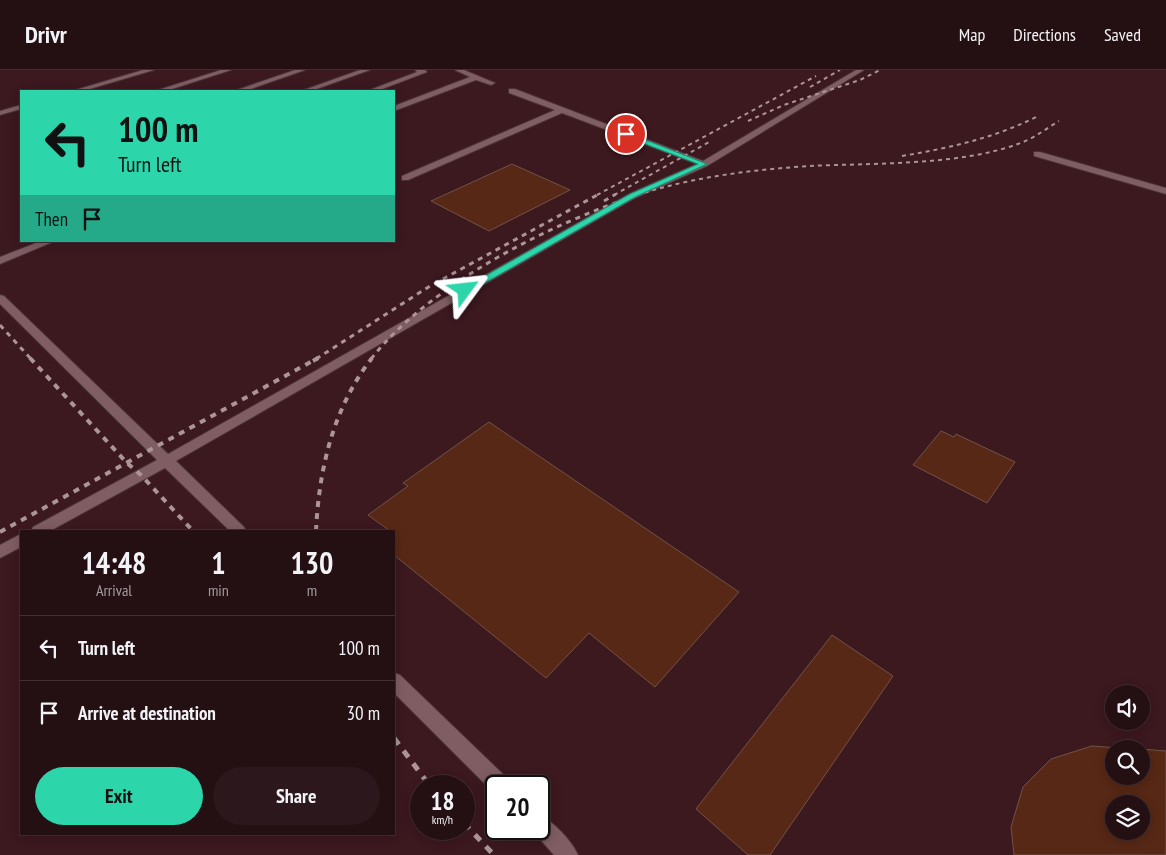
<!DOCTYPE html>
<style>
:root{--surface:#240f13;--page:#2c181c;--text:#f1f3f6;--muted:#a39ca0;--line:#412f33;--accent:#2dd5ab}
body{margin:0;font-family:"PT Sans Narrow",sans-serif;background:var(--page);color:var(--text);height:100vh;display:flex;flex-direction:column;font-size:19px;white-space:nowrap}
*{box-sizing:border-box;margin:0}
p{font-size:16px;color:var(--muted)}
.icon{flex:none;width:28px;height:28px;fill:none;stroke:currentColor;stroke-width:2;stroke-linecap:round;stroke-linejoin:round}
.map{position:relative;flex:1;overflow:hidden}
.side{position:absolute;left:20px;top:460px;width:375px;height:305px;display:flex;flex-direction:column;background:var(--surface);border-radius:0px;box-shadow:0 2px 12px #0003,0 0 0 1px var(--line)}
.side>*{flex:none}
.hud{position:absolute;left:20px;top:20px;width:375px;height:152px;border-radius:0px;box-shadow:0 2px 12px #0003,0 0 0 1px var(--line);background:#2dd5ab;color:#111;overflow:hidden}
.buttons{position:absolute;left:1105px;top:615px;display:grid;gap:10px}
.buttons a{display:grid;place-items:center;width:45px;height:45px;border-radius:50%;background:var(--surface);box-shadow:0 2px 12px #0003,0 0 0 1px var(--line);font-size:25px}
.speed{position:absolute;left:410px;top:705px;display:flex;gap:10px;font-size:25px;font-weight:700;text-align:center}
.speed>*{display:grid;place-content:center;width:65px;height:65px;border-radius:50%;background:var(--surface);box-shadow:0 2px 12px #0003,0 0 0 1px var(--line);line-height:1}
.speed small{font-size:12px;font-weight:400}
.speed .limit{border:2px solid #111;border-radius:8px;background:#fff;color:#111}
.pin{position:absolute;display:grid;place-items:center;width:42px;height:42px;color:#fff;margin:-21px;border:2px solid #fff;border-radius:50%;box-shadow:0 1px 5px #0007}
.me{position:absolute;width:55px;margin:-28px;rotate:60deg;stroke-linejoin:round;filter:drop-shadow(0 0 4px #0008)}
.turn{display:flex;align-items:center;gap:18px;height:105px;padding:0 15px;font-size:22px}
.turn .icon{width:65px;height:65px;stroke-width:2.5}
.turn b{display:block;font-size:35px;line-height:42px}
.then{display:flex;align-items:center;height:48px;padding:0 15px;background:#0003;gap:10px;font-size:19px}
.eta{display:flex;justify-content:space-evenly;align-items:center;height:85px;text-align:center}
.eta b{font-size:30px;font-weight:600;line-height:35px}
.button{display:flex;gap:10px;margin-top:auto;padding:10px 15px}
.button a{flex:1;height:58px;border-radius:30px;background:var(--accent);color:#111;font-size:20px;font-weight:600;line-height:58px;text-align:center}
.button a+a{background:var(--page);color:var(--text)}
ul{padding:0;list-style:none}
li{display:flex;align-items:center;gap:15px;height:65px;padding:0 15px;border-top:1px solid var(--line)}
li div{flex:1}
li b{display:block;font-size:19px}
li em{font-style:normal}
header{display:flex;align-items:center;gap:30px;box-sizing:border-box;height:70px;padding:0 25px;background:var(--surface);border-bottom:1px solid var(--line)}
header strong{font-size:24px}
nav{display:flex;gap:28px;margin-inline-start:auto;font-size:18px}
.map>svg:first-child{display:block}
.built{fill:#3c181f;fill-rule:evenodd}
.building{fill:#572815;stroke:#725347;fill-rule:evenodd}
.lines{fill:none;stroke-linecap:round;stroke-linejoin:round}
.service-casing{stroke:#473236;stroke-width:2}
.service{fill:#805d62;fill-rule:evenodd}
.rail-far3{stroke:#ac9598;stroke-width:2;stroke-dasharray:4 4;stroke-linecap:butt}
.rail-far2{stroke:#ac9598;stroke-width:3;stroke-dasharray:5 5;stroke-linecap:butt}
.rail-far1{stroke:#ac9598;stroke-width:4;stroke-dasharray:6 6;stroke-linecap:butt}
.rail{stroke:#ac9598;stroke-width:5;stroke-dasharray:8 8;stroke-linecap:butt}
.route{fill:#2dd5ab;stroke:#1d8a6f}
</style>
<header>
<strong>Drivr</strong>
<nav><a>Map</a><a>Directions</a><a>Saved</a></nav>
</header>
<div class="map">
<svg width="1166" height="785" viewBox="0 0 1166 785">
<rect width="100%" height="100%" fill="#301419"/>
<path class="built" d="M0 0H1166V785H0ZM21 21H394V171H21ZM21 461H394V764H21ZM1114 624H1141V651H1114ZM1114 679H1141V706H1114ZM421 716H464V759H421ZM496 716H539V759H496ZM1114 734H1141V761H1114Z"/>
<g class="building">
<polygon points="512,94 570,120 489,161 431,131"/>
<polygon points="489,352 739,522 655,617 589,563 546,608 394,485 394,461 390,461 368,445 408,416 403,413"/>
<polygon points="941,361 954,367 956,364 1015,392 987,433 913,395"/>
<polygon points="832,565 893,606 770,785 748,785 696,739"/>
<path d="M1092 676 1134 679H1114V706H1141V679L1166 681V785H1014L1011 757 1023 717 1051 689ZM1114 734H1141V761H1114Z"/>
</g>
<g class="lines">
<g class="service-casing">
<g id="service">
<polygon points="143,0 154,0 83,21 72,21"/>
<polygon points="221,0 231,0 166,21 155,21"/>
<polygon points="295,0 305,0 245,21 234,21"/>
<polygon points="360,0 370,0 311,21 301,21"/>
<polygon points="415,0 425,0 427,2 377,21 367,21 417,2"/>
<polygon points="455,0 464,0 495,13 491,15 476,10 394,41 394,36 470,7"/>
<polygon points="856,0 864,0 707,96 635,128 176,391 244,457 246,461 230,461 165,398 50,461 31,461 33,457 157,390 0,234 0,225 4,226 168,384 629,124 697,94 562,43 408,110 402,110 402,106 555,40 509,23 509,19 515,19 703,91"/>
<polygon points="21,35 21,39 0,45 0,41"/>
<polygon points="1034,82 1040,82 1166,118 1166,124 1034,86"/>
<polygon points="41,171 55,171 0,194 0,187"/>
<polygon points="21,464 21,477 0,488 0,475"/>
<polygon points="394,603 400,605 508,709 511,716 496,716 496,724 494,723 394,623"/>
<path d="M539 745C553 751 572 771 578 785H554L531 759H539Z"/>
</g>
</g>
<use href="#service" class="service"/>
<g class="rail-far3">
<polyline points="810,17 840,0"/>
<polyline points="748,51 784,35 860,10 880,0"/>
<path d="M902 86C949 78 995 68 1038 46"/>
<polyline points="597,125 816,6"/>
<polyline points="614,125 711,71"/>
<path d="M637 125C693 107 750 100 809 96 872 93 964 96 1023 72 1036 67 1047 58 1059 51"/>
</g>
<g class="rail-far2">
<polyline points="604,131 616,124"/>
<polyline points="0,255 31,289"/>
<polyline points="316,289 430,216 599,124"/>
<polyline points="316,289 318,288"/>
<path d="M371 289C430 214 551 153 641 124"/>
</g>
<g class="rail-far1">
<polyline points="30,288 127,393 141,405 193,461"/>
<polyline points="313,291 318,288"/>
<path d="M316 461C319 399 333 338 372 288"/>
<polyline points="0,462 318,288"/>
</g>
<g class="rail">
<polyline points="394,668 430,716"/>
<polyline points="464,753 494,785"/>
</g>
</g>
<polygon class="route" points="624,63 628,63 707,94 635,127 469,222 462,222 462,219 630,124 698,94 624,66"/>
</svg>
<div class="buttons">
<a><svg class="icon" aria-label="sound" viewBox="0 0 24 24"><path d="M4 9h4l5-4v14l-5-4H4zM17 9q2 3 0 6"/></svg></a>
<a><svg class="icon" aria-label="search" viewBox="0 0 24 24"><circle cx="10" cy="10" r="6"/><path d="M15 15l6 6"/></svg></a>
<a><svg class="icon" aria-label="layers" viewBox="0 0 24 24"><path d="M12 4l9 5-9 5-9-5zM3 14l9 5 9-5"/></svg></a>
</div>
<div class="speed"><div>18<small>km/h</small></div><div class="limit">20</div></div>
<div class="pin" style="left:626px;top:64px;background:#d93025"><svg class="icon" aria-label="arrive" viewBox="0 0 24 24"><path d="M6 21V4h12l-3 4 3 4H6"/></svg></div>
<svg class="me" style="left:465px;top:220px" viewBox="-20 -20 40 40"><path d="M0-17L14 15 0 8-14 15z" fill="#2dd5ab" stroke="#fff" stroke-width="4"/></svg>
<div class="hud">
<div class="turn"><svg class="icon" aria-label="left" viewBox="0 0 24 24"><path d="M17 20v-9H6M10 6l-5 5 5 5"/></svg><div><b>100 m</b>Turn left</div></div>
<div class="then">Then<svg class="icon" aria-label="arrive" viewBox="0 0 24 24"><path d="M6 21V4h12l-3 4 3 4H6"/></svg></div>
</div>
<section class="side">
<div class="eta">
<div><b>14:48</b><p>Arrival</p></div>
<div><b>1</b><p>min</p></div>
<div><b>130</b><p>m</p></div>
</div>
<ul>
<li><svg class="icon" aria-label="left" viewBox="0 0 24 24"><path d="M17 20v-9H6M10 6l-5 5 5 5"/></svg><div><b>Turn left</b></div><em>100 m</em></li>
<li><svg class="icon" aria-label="arrive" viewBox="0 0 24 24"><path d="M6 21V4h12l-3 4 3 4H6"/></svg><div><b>Arrive at destination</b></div><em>30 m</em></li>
</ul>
<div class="button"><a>Exit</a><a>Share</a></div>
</section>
</div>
